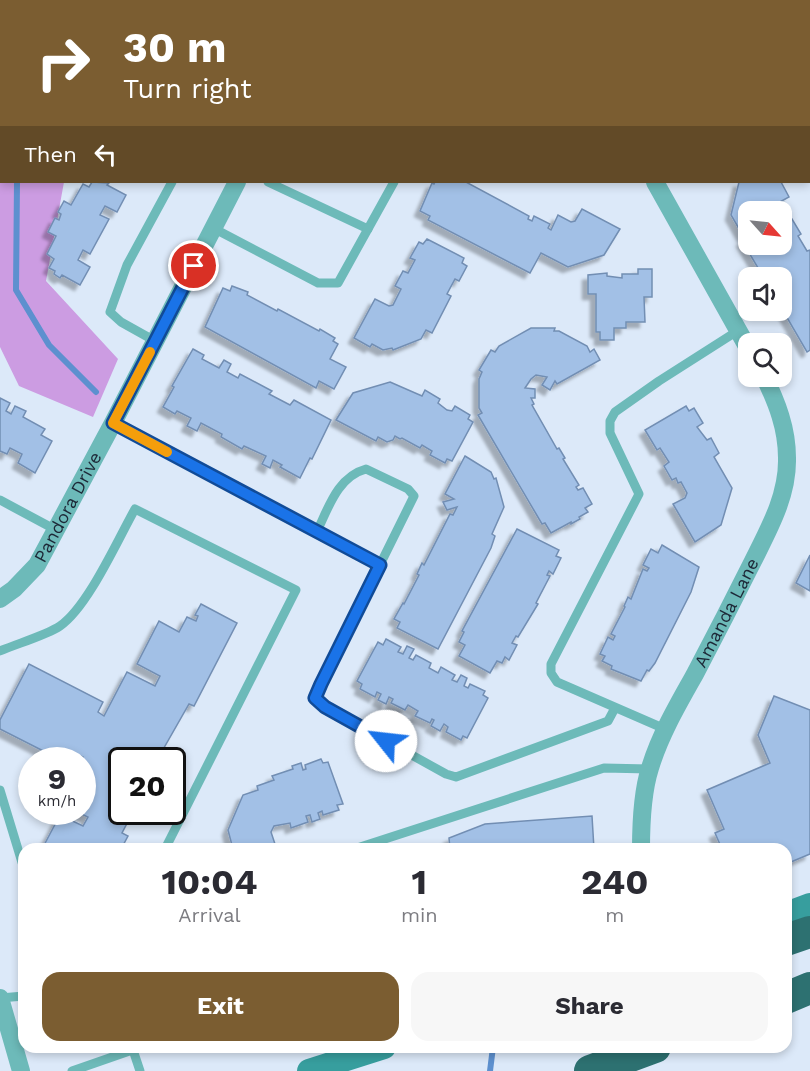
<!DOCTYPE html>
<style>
:root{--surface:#fff;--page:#f7f7f7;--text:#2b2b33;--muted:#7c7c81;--accent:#7b5d31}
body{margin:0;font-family:"Work Sans",sans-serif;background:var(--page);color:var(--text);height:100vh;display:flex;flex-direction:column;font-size:22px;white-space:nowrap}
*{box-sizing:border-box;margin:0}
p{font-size:20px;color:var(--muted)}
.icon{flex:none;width:33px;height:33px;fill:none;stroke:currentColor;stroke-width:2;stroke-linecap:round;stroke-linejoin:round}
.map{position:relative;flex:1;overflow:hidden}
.side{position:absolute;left:18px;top:843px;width:774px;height:210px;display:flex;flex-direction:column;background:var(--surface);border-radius:18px;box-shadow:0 3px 9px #0003}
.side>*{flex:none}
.hud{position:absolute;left:0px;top:0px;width:810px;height:183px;box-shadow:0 3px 9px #0003;background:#7b5d31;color:#fff;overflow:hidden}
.needle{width:39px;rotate:117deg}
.buttons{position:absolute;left:738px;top:201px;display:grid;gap:12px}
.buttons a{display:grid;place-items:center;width:54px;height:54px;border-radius:12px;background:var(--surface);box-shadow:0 3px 9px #0003;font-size:30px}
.speed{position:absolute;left:18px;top:747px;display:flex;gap:12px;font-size:30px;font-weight:700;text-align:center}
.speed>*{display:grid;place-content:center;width:78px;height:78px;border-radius:50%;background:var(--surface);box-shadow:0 3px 9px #0003;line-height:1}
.speed small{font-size:15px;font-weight:400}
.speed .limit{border:3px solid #111;border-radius:9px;background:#fff;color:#111}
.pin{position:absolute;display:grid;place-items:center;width:51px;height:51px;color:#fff;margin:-26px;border:3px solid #fff;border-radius:50%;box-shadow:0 2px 6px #0007}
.me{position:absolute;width:66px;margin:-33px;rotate:299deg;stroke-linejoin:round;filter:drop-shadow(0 0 4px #0008)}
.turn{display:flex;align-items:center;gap:21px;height:126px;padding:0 24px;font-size:27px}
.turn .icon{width:78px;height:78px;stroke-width:2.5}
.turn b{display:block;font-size:42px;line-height:51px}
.then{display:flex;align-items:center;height:57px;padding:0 24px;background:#0003;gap:12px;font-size:22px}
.eta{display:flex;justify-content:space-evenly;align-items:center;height:102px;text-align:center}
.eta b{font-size:36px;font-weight:700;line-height:42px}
.cta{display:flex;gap:12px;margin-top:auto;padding:12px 24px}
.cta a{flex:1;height:69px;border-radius:18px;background:var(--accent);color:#fff;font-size:24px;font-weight:700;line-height:69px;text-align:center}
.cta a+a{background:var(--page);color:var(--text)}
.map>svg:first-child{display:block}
.forest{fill:#cc9ce2}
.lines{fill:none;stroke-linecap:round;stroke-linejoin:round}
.stream{stroke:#5d90cf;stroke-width:6}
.building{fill:#a2c0e6;stroke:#728eb3;stroke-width:1.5;filter:url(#shadow)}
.lane{stroke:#6dbab9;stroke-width:9}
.street{stroke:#6dbab9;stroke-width:18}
.secondary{stroke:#379e9e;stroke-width:24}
.highway{stroke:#2d7171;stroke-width:32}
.route-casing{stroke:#114b97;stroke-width:15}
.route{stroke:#1a73e8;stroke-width:10}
.slow{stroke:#f59e0b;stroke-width:10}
.labels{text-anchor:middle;stroke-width:5;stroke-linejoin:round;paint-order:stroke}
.street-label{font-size:18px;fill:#1d2837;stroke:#eff5fd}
</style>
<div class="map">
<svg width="810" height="1071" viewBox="0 0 810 1071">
<defs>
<filter id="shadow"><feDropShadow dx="-5.5" dy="5.5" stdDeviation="1.5" flood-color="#0004"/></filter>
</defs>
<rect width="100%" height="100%" fill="#dce9f9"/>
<polygon class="forest" points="0,0 26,1 2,2 2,182 64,182 46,281 118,359 93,417 19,386 0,347"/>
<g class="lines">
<g class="stream">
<polyline points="0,29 2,31"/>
<polyline points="17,182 16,290 49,345 96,392"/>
<polyline points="490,1071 493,1047"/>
</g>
</g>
<g class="building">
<polygon points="603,0 708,0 706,2"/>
<polygon points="810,32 810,96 808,97 808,33"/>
<polygon points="92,182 109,183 107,185 126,195 117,212 105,206 100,215 109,219 90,254 83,250 78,260 90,267 80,285 62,275 60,278 54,274 55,271 49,268 54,259 47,254 56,236 48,232 55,218 59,220 61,214 58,212 64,201 71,205 83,184 89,187"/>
<polygon points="435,182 466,182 529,216 528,219 532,221 534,216 550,224 548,228 551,230 558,215 571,222 575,221 582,209 620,229 604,255 568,267 541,253 530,273 428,220 430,216 420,211 432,183 434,184"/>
<polygon points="739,182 781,182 789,197 778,203 779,212 748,212 748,244 782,244 782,216 783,218 786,217 788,221 792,219 801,234 798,236 807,251 810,250 810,350 807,352 782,309 782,278 764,278 742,241 745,239 731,215"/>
<polygon points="427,239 464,258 462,263 467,266 459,281 455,279 447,294 451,296 432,333 426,330 421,339 393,350 392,348 383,350 372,344 370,347 354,338 375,299 389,306 393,305 401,289 395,286 403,271 408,273 415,260 410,258 419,242 423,244"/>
<polygon points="638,269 652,269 652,297 644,297 645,322 626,322 626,328 614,328 614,340 600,340 600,332 596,332 596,294 588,294 588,275 607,273 607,276 622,278 622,274 638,274"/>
<polygon points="232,286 248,292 247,295 277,311 278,309 319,331 320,329 335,338 333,341 338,344 330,359 346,367 334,389 319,381 316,388 205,327 223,288 230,291"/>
<polygon points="531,328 555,328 554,331 559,331 587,346 590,352 594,349 600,360 557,384 555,381 550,390 542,385 547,377 536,375 531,379 525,388 535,389 535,398 531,398 534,404 532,405 557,449 559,448 565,458 563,459 579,485 576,487 578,490 583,488 592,504 585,508 588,512 579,517 580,519 571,524 571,522 551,533 545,523 542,524 478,415 482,413 479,408 479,379 482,372 479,370 491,350 495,352 499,346"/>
<polygon points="193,349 204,355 202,359 219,368 224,360 231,364 227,372 238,378 240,374 272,391 269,394 290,405 294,400 331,420 312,459 310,458 300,478 280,467 282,465 273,460 270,468 262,464 266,456 244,446 242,449 221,437 222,434 201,423 197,431 187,426 191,418 177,411 175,414 163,407 174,387 172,386"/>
<polygon points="390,382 422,396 425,390 440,399 438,403 447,410 452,411 455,406 470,415 468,419 473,422 452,461 447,459 445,463 430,455 432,451 422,445 420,448 402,438 400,439 395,436 393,440 387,442 378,437 376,441 336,420 353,393"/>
<polygon points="0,398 10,403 6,411 11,414 15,406 26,411 23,417 45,429 41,435 52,441 35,473 18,463 22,454 10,448 7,454 0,451"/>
<polygon points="686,406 689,411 694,408 703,423 697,427 707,440 711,438 719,453 714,457 732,488 721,525 695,542 673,504 685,498 687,493 681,482 678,483 676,478 672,480 664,466 669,462 660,448 657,450 645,430"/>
<polygon points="465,456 491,472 494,479 496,478 504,507 492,534 495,536 491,548 438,649 397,628 400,622 394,619 403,603 404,604 419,575 417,574 422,563 424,565 450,514 453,515 457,507 447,510 443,502 454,499 445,494"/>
<polygon points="517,529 559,550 556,556 561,558 553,574 549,571 547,575 550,576 536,603 538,604 518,637 516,636 512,643 517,645 509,660 505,657 502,663 497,661 490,673 459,656 465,645 459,642 464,632 462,631"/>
<polygon points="662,545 699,567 691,592 655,663 649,671 647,670 641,681 611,669 612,666 602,661 605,656 600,654 608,637 613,640 615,636 611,634 625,607 624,606 628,597 631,599 643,569 647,571 649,568 643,565 651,549 658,553"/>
<polygon points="810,555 810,591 796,583"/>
<polygon points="201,604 237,623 194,706 189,704 157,760 122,760 122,812 133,812 122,833 128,836 121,849 42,849 60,815 83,826 88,817 77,812 82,812 81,760 83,757 76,754 73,760 61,760 0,729 0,720 29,664 103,702 98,712 104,716 127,672 155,686 160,676 137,664 159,621 179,632 187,617 196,621 198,616 195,615"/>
<polygon points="386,639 401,647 398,652 403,654 407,646 414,649 409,658 413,660 416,655 431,663 429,668 438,673 441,667 455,675 452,680 457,682 461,675 467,678 464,686 468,688 470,684 485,691 483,695 488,698 467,738 463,736 461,740 446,732 448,727 444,724 440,731 431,726 434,720 432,719 430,723 415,716 418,711 408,705 405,710 391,703 393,699 389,697 386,704 378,700 381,694 377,692 375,697 360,689 362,684 357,681 378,642 383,645"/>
<polygon points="774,696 810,710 810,854 786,864 786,849 722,849 715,833 724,829 707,790 770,763 758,735"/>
<polygon points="321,759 323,763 328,762 343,804 337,805 339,810 323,815 322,811 318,813 320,819 312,822 310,815 306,816 308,822 291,828 290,823 274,826 271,832 275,844 261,849 233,849 228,830 243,795 258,790 257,786 274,780 272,776 293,769 292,766 301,763 303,770 306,769 305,765"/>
<polygon points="592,816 594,849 450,849 449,838 485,824"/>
</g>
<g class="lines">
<g class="lane">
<polyline points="114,0 117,2"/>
<polyline points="268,182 368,229"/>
<polyline points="213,228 318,283 338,283 394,182"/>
<polyline points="155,341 121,322 110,312 127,265 172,182"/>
<path d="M113 423 291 519 315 530 320 525C330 503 340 476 366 469L408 489 414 496 321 684 315 698 325 707 446 774 456 777 608 721 615 708"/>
<polyline points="0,500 56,530"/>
<polyline points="315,530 380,565"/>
<path d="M0 651C16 644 47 635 60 626 88 607 118 539 135 509L296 590 165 849"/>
<polyline points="665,729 557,682 551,673 551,664 639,494 610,433 610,421 615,412 659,381 739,330"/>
<polyline points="0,790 24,869"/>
<polyline points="354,849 604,768 649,769"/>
<polyline points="0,998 24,996"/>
<polyline points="132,1047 140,1071"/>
<polyline points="72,1071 141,1047"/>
</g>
<g class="street">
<polyline points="533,0 535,2"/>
<polyline points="330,2 331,0"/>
<polyline points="655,182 748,348"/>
<path id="s1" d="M0 599 14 589 37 565 113 423 237 182"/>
<path id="s2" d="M641 849C641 823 642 793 650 768 660 735 678 704 695 674 715 636 734 599 753 561 769 529 788 495 787 458 787 428 777 403 764 376"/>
<polyline points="0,998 21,1071"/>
</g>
<g class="secondary">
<polyline points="786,914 810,905"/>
<polyline points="309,1071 384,1047"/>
</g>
<g class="highway">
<polyline points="786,940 810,932"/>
<polyline points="786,998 810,988"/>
<polyline points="590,1071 655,1047"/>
</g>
</g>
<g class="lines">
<g class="route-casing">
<polyline id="route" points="194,266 113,423 380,565 321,684 315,698 325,707 386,741"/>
</g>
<use href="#route" class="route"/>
<polyline class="slow" points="150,352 113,423 167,452"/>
</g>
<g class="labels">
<g class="street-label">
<text dy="6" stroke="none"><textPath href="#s1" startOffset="116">Pandora Drive</textPath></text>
<text dy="6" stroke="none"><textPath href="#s2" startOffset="255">Amanda Lane</textPath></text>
</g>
</g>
</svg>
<div class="buttons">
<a><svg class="needle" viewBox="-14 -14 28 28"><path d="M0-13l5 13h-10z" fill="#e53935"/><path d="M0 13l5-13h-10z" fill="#7c7c81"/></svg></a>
<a><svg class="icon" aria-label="sound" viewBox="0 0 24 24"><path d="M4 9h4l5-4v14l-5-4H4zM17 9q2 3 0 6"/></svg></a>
<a><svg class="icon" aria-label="search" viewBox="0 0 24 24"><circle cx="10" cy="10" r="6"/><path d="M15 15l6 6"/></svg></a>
</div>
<div class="speed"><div>9<small>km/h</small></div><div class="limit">20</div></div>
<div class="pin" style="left:194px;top:266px;background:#d93025"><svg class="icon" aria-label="arrive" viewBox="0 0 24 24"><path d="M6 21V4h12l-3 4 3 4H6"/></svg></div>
<svg class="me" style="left:386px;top:741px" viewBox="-20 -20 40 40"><circle r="19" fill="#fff"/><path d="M0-13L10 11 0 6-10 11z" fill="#1a73e8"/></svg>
<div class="hud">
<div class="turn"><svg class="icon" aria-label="right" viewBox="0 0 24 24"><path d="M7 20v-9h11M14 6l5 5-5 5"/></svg><div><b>30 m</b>Turn right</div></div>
<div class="then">Then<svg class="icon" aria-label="left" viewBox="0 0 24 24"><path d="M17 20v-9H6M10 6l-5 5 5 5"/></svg></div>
</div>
<section class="side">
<div class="eta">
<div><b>10:04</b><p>Arrival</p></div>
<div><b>1</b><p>min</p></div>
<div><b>240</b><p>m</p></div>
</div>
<div class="cta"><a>Exit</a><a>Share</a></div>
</section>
</div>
